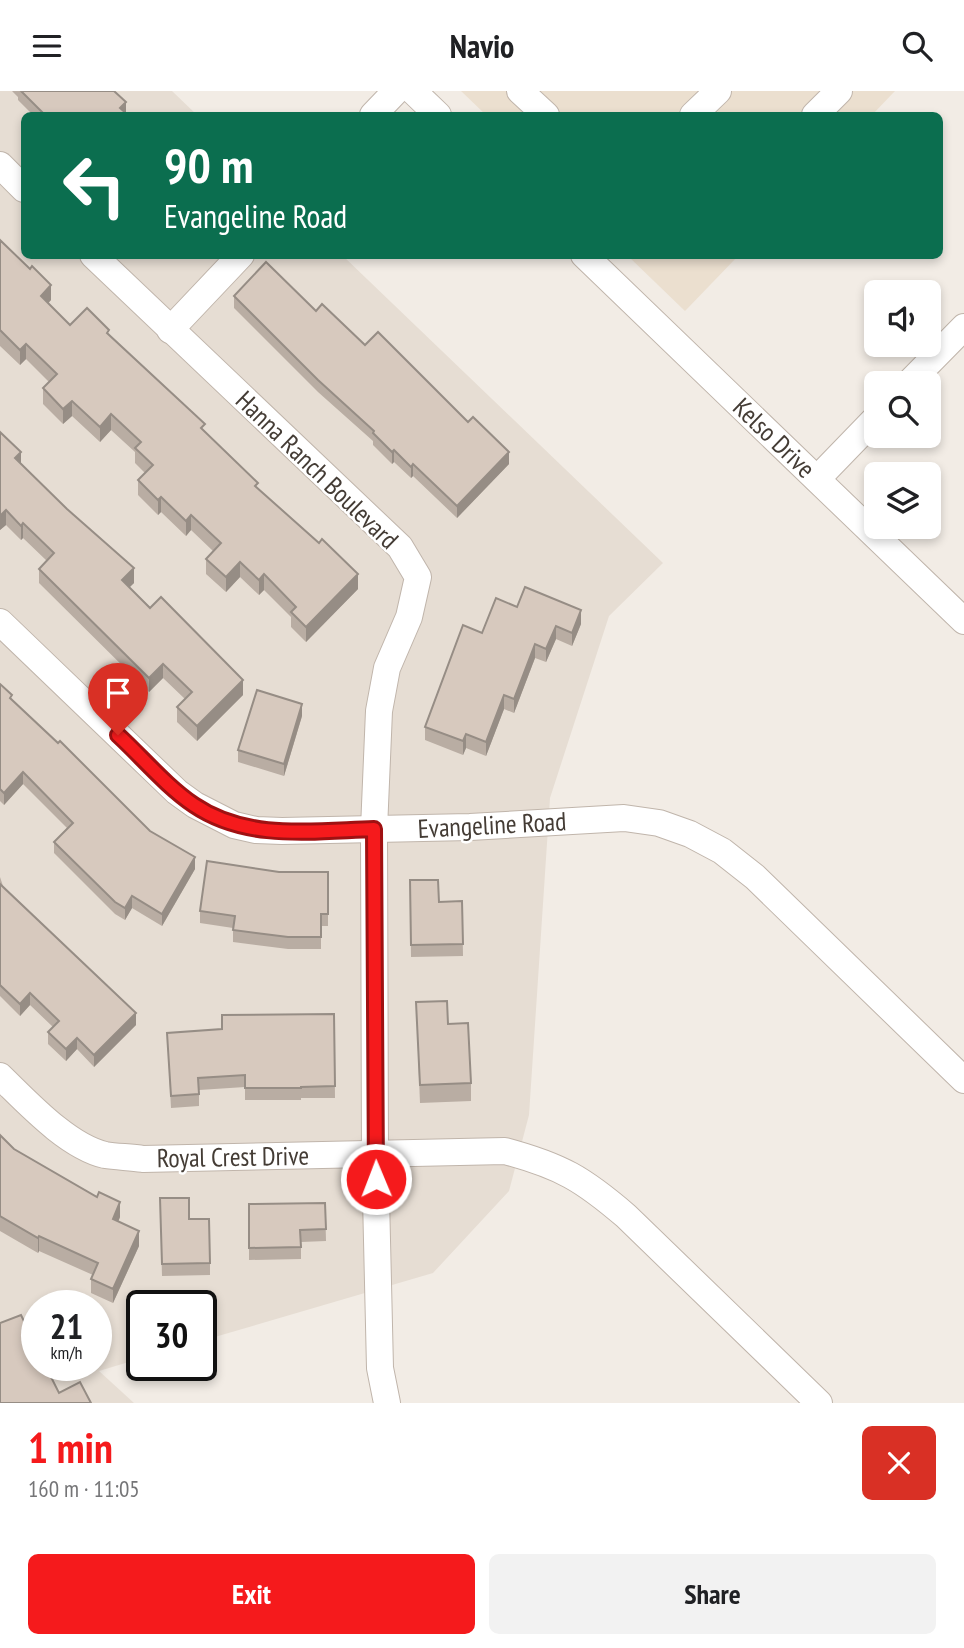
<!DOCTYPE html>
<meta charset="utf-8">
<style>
:root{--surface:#fff;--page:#f2f2f2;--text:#202124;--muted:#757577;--accent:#f51a1c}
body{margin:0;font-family:"PT Sans Narrow",sans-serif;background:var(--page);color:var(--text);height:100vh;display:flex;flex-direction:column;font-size:26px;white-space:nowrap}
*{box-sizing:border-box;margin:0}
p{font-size:23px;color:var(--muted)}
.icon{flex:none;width:38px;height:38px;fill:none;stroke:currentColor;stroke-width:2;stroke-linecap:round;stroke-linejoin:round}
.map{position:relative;height:1312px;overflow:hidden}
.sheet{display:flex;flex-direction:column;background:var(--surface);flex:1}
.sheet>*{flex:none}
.top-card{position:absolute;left:21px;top:21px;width:922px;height:147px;border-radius:10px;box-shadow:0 4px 10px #0003;background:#0b6e4f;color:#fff;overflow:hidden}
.tools{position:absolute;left:864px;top:189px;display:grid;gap:14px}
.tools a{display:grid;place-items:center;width:77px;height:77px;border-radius:10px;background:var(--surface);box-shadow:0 4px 10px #0003;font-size:35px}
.speed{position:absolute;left:21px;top:1199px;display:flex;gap:14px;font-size:35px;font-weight:700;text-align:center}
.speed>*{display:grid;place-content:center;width:91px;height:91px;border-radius:50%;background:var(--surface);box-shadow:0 4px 10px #0003;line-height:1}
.speed small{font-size:18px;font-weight:400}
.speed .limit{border:4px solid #111;border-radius:10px;background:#fff;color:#111}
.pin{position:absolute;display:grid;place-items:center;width:60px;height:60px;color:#fff;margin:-72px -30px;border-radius:50% 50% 50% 0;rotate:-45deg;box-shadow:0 0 7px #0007}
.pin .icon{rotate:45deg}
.me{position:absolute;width:77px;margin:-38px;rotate:359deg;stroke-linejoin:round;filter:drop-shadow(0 0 5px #0008)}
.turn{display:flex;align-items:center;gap:24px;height:147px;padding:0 28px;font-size:32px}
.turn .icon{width:91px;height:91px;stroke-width:2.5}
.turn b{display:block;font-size:49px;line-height:60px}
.round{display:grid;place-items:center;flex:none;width:74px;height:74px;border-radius:10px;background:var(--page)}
.summary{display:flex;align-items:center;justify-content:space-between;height:119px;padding:0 28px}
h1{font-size:42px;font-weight:700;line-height:52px;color:var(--accent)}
.action{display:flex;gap:14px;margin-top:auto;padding:14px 28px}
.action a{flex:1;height:80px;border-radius:10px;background:var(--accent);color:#fff;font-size:28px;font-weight:700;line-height:80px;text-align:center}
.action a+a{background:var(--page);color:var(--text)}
header{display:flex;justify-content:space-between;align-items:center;height:91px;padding:0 28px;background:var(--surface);font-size:32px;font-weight:700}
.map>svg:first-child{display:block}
.residential{fill:#e6ddd3;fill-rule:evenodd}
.education{fill:#ebdfcf}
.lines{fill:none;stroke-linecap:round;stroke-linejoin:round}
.minor-casing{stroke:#c0b5ab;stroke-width:28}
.minor{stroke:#fff;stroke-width:26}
.wall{fill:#b9ada3}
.shaded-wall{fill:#968d85}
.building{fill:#d7c9be;stroke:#968d85;stroke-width:2}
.route-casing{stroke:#9f1112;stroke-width:18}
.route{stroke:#f51a1c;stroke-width:12}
.labels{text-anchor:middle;stroke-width:5;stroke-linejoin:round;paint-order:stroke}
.street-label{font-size:26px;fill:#443c35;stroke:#fff}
</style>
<header><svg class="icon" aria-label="menu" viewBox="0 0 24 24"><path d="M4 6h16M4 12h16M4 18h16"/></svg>Navio<svg class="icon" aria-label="search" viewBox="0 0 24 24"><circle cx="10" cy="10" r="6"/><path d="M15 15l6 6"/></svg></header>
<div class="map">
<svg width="964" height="1312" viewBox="0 0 964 1312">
<rect width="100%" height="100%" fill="#f2ece5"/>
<path class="residential" d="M0 0H172L197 24H24V164L343 165 663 472 609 525 550 707 529 1024 509 1100 433 1182 201 1250V1214H142V1267L99 1280 134 1312H0ZM37 1214H96V1274H37Z"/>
<g class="education">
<polygon points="461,0 895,0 872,24 486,24"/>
<polygon points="628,165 738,165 685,220"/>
</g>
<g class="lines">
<g class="minor-casing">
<g id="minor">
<polyline points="413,0 438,24"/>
<polyline points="520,0 546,24"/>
<polyline points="373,24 396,0"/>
<polyline points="693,24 718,0"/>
<polyline points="815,24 839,0"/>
<polyline points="0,74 24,98"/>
<polyline points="93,164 400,456 418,486 409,526 387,577 379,620 374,738 375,1064 380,1277 387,1312"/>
<polyline points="584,164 964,530"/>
<polyline points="170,239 241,164"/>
<polyline points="909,292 964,236"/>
<polyline points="817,388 877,326"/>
<polyline points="0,531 177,701 195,714 234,734 256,739 282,740 470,736 624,727 659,732 690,743 722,760 755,786 964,989"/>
<path d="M0 985C27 1011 67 1055 105 1064 117 1066 131 1066 143 1068L505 1060C561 1075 583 1088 626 1125L819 1312"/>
</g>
</g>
<use href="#minor" class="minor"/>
</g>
<g class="wall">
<polygon points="12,0 114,0 126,22 128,24 33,24 18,9 18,6"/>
<polygon points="0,149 51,209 48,212 70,234 109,244 205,341 258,398 358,498 306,551 291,536 291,526 264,499 259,504 240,486 226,501 206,483 206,468 213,460 191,439 186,445 161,421 158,424 138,404 138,389 145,382 135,372 135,361 111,339 100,351 72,325 63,333 43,313 43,297 49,291 26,268 20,274 0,255"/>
<polygon points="234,205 316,220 365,254 509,373 457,427 413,385 411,387 394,371 392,373 373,354 373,350 318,301 234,217"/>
<polygon points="0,341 21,372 134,492 129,496 243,604 197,650 177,631 177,616 185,608 163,587 149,601 39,492 39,478 47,470 23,447 21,449 6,434 0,439"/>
<polygon points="517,516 581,533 572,555 556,548 546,571 535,567 514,622 504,618 486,665 466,657 463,664 425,649 425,636 482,542"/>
<polygon points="0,593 12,609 150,740 195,778 162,835 132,817 125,829 115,823 54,762 54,751 67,737 23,693 4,714 0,710"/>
<polygon points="302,625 284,685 238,671 238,659"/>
<polygon points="279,781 328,781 328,835 321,835 321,858 288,858 233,851 233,837 200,832 200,820"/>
<polygon points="0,786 3,795 136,934 94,976 77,958 66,970 48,953 48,941 53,936 30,914 20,925 0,905"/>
<polygon points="410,789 439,811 462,810 463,865 411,866"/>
<polygon points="416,911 471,992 471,1010 420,1012"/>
<polygon points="334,923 335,1007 301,1007 301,1009 245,1009 245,996 199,999 199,1015 171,1017 167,942 222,938"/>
<polygon points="0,1044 14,1058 120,1126 118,1131 139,1155 113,1212 91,1202 91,1188 93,1184 39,1160 38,1162 0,1140"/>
<polygon points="160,1107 189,1128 210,1172 210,1184 162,1185"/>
<polygon points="325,1112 326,1150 301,1151 301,1168 249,1169 249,1113"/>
</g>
<g class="shaded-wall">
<polygon points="126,11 126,23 120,17"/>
<polygon points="51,194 51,209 41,220 41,205"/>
<polygon points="26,253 26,268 20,274 20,259"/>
<polygon points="72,310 72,325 63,333 63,318"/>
<polygon points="111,323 111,339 100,351 100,336"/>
<polygon points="394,359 394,371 392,373 392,361"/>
<polygon points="21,361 21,375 15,367"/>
<polygon points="509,361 509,373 457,427 457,415"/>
<polygon points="413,373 413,385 411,387 411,376"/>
<polygon points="161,406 161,421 158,424 158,409"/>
<polygon points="6,419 6,434 0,439 0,425"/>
<polygon points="191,424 191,439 186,445 186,430"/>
<polygon points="23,432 23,447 21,449 21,435"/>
<polygon points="240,471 240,486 226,501 226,486"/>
<polygon points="134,477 134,492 122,504 122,489"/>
<polygon points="264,483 264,499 259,504 259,489"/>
<polygon points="358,483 358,498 306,551 306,536"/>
<polygon points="581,519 581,533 572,555 572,542"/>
<polygon points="556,535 556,548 546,571 546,558"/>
<polygon points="535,553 535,567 514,622 514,608"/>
<polygon points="163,573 163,587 149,601 149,587"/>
<polygon points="243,589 243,604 197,650 197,635"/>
<polygon points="504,604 504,618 486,665 486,651"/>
<polygon points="302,613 302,625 284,685 284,673"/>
<polygon points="466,643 466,657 463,664 463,650"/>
<polygon points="23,681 23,693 4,714 4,702"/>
<polygon points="195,766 195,778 162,835 162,823"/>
<polygon points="132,805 132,817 125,829 125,817"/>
<polygon points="30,902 30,914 20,925 20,913"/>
<polygon points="136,922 136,934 94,976 94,964"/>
<polygon points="77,947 77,958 66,970 66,958"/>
<polygon points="120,1111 120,1126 113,1143 113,1128"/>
<polygon points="139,1140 139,1155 113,1212 113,1198"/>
<polygon points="39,1145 39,1160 38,1162 38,1147"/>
</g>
<g class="building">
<polygon points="21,0 114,0 126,11 120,17 128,24 45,24"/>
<polygon points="0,149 30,178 32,175 51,194 41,205 70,234 87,217 109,239 107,242 205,333 201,337 258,392 255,395 319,452 322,448 358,483 306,536 291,521 296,516 264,483 259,489 240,471 226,486 206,468 221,452 191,424 186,430 161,406 158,409 138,389 153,374 135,357 141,351 111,323 100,336 72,310 63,318 43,297 57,283 26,253 20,259 0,239"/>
<polygon points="266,171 316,220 322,213 365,254 378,241 468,331 473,326 509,361 457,415 413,373 411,376 394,359 392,361 373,342 374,340 318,289 234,205"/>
<polygon points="0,341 21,361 15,367 67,418 134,477 122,489 150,517 161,506 243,589 197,635 177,616 192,601 163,573 149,587 39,478 54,462 23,432 21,435 6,419 0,425"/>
<polygon points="525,496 581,519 572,542 556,535 546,558 535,553 514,608 504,604 486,651 466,643 463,650 425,636 463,534 482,542 496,507 517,516"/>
<polygon points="0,593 12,604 10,607 58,652 60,650 150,740 195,766 162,823 132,805 125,817 115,811 54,751 73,732 23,681 4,702 0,698"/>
<polygon points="257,599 302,613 284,673 238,659"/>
<polygon points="207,770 279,781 328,781 328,823 321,823 321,846 288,846 233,839 235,825 200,820"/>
<polygon points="410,789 438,789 439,811 462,810 463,853 411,854"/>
<polygon points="0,793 136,922 94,964 77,947 66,958 48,941 59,930 30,902 20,913 0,894"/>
<polygon points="447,910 448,933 468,932 471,992 420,994 416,911"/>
<polygon points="334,923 335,995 301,996 301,997 245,997 245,984 198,987 199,1003 171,1005 167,942 222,938 222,924"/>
<polygon points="0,1044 14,1058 97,1106 99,1101 120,1111 113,1128 139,1140 113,1198 91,1188 98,1172 39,1145 38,1147 0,1125"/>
<polygon points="160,1107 189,1107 189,1128 209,1128 210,1172 162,1173"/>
<polygon points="325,1112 326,1138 300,1139 301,1156 249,1157 249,1113"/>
<polygon points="21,1224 37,1257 37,1274 45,1274 59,1302 80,1291 91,1312 0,1312 0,1232"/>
</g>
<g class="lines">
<g class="route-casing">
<path id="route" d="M118 644C143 667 166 695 194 714 247 750 313 740 374 738L376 1088"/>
</g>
<use href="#route" class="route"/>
</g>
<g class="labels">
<g class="street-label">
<text transform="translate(774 347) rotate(44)" y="9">Kelso Drive</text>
<text transform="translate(317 379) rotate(44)" y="9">Hanna Ranch Boulevard</text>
<text transform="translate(492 734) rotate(-3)" y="9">Evangeline Road</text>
<text transform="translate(233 1066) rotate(-1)" y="9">Royal Crest Drive</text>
</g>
</g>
</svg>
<div class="tools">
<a><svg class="icon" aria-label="sound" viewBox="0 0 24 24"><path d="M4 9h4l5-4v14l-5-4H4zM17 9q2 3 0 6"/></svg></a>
<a><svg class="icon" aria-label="search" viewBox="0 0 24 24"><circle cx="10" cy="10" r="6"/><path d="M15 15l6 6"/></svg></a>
<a><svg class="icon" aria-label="layers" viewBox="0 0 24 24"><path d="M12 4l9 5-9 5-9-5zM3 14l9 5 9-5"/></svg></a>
</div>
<div class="speed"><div>21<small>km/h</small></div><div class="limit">30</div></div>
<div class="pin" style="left:118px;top:644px;background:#d93025"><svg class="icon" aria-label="arrive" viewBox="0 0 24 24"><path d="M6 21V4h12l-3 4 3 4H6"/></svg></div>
<svg class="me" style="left:376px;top:1088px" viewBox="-20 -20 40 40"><circle r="17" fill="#f51a1c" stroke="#fff" stroke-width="3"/><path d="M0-11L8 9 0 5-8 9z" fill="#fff"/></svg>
<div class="top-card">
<div class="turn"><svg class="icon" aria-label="left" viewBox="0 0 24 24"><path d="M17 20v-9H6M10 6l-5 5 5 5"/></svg><div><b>90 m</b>Evangeline Road</div></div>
</div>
</div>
<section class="sheet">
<div class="summary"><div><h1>1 min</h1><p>160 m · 11:05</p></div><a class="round" style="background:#d93025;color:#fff"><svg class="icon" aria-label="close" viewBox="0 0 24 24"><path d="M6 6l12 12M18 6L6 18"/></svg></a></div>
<div class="action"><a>Exit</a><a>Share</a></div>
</section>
